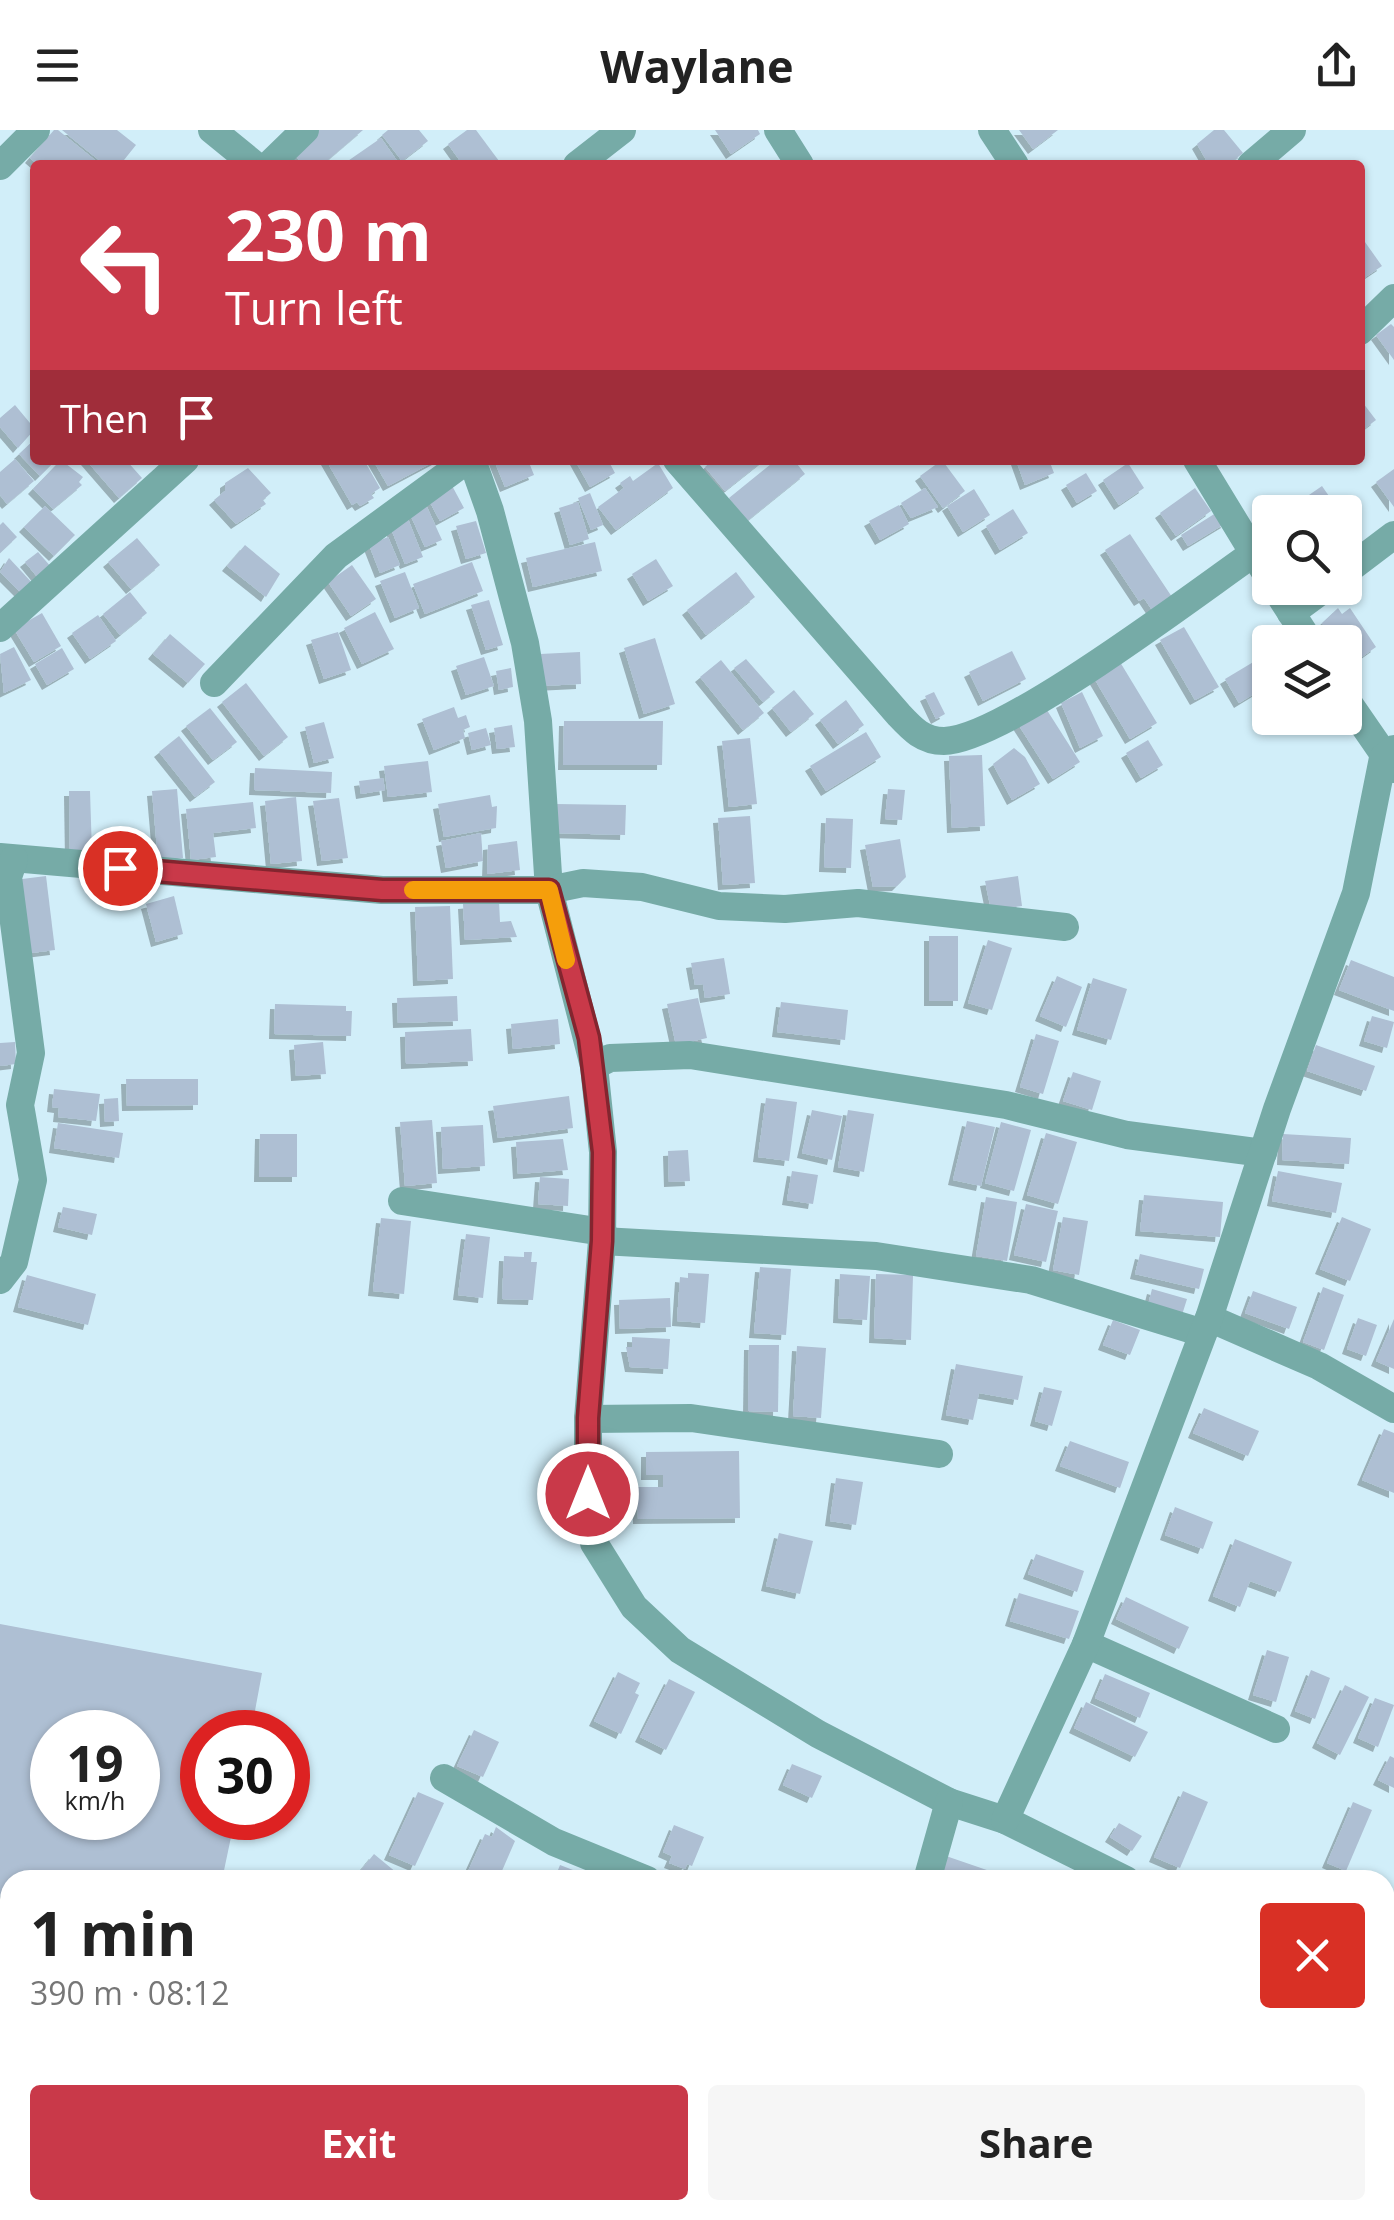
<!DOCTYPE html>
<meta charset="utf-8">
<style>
:root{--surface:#fff;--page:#f6f6f6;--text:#222;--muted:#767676;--accent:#c93949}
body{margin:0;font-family:"Open Sans",sans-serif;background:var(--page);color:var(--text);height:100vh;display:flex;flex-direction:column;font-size:38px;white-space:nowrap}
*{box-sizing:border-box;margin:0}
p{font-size:32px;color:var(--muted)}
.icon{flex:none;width:55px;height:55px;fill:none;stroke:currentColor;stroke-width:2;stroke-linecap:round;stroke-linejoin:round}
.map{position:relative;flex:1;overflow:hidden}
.sheet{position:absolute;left:0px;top:1740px;width:1395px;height:350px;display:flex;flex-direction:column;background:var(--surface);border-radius:30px 30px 0 0;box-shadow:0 2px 8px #0004}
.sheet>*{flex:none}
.hud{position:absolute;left:30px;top:30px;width:1335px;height:305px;border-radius:10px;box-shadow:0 2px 8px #0004;background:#c93949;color:#fff;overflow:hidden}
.buttons{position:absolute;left:1252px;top:365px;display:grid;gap:20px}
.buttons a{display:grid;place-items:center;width:110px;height:110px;border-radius:10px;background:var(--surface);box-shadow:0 2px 8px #0004;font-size:50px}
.speed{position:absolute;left:30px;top:1580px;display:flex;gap:20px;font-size:50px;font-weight:700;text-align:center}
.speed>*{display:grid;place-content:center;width:130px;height:130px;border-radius:50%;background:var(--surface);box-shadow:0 2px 8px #0004;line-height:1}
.speed small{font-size:25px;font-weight:400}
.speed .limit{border:15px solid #d22;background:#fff;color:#111}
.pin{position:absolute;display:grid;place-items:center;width:85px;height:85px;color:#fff;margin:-42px;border:5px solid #fff;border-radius:50%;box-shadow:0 2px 10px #0007}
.me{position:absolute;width:110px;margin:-55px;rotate:0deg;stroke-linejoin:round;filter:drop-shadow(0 0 8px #0008)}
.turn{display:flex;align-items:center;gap:35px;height:210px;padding:0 30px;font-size:45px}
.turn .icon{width:130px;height:130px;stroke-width:2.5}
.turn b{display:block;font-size:70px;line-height:85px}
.then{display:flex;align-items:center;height:95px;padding:0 30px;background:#0003;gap:20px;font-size:38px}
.round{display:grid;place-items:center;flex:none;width:105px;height:105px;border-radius:10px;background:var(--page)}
.headline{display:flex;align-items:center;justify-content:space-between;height:170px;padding:0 30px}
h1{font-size:60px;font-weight:700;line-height:75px}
.button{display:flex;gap:20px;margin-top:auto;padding:20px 30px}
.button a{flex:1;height:115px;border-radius:10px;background:var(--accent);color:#fff;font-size:40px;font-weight:700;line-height:115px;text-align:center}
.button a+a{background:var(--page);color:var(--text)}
header{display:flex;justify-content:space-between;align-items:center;height:130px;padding:0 30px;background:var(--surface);font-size:45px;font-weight:700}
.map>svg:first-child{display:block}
.building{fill:#aebfd3;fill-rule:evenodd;filter:url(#shadow)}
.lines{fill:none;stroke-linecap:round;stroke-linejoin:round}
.minor{stroke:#76aba7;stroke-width:28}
.route-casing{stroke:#83252f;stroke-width:25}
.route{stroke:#c93949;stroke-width:18}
.slow{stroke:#f59e0b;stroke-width:18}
</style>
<header><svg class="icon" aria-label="menu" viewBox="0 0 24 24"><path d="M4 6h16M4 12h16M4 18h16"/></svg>Waylane<svg class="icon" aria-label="share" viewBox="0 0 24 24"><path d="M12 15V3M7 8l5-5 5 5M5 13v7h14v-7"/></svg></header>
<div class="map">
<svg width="1394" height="2090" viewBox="0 0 1394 2090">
<defs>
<filter id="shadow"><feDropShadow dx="-5" dy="5" stdDeviation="0" flood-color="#0004"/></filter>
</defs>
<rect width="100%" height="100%" fill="#d1eef9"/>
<g class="building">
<polygon points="54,0 58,0 101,35 38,35 30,28"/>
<polygon points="62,0 117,0 136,15 120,35 105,35"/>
<polygon points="315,0 363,0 322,35 304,35 291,21"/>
<polygon points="388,0 419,0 428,11 402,31 382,5"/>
<polygon points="467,0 476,0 502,35 463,35 448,14"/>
<polygon points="715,0 758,0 760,4 731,24"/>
<polygon points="1019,0 1058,0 1033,19"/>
<polygon points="1214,0 1224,0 1243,23 1228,35 1209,35 1197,14"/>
<polygon points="381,8 400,35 342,35"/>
<polygon points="1360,105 1382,136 1364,148 1360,147"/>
<polygon points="1391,194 1394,197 1394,230 1376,205"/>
<polygon points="1360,269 1376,290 1360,302"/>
<polygon points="15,275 35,299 18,318 0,297 0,288"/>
<polygon points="35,309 35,330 56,330 40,346 19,324"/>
<polygon points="15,329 34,351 7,374 0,365 0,342"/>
<polygon points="61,330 83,347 79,352 82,355 53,379 33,359"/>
<polygon points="86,330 126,330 142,348 119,368"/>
<polygon points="326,330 364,330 380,358 371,364 374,368 360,376 357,372 352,375"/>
<polygon points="373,330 437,330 388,356"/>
<polygon points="494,330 528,330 534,345 505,357"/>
<polygon points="575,330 608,330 615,343 590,357"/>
<polygon points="713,330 764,330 725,361 705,337"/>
<polygon points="776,330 794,330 805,344 747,391 729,368"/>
<polygon points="942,330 965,361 943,378 920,346"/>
<polygon points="1016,330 1049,330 1054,343 1025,355"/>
<polygon points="658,333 673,358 616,400 598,377 624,358 620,353 630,346 633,351"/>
<polygon points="1128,333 1144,358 1119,375 1103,350"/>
<polygon points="248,338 271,363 263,370 266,374 236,394 214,370 225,361 225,353"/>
<polygon points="1394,339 1394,377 1376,352"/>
<polygon points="1086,343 1097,361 1077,373 1066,355"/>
<polygon points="450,352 464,378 440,391 426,365"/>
<polygon points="1322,356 1340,382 1302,382 1296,374"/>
<polygon points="925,358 938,377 911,388 901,373"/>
<polygon points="1195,358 1211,381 1176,406 1160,383"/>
<polygon points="974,359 990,385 963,402 947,376"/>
<polygon points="590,363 603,395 591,400 578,368"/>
<polygon points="578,372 589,409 570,415 559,378"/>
<polygon points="426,375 442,410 425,417 409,382"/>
<polygon points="899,375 909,394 880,410 869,391"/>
<polygon points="45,376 75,405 54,426 24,397"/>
<polygon points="1013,379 1028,403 1000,420 986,396"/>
<polygon points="1219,381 1226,393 1188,416 1181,405"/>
<polygon points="406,384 423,427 405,434 388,391"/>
<polygon points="476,391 486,423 466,429 456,396"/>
<polygon points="3,392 17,407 0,423 0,395"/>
<polygon points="1130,404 1172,467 1152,480 1144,468 1139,471 1105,420"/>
<polygon points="388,407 400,435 380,443 369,415"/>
<polygon points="137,408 160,435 131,459 108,432"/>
<polygon points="595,412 602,441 533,457 526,428"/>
<polygon points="245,415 280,444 266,467 227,436"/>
<polygon points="38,422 52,438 39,449 25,432"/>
<polygon points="9,428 35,456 24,466 0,442"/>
<polygon points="656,429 673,456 648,471 632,444"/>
<polygon points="472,432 483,461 425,484 413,454"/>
<polygon points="352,435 376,469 351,486 328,452"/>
<polygon points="405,442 419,478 395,488 380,451"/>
<polygon points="736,442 755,467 706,505 687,480"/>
<polygon points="130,462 147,483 120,505 103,484"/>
<polygon points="489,470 503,515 486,520 471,475"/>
<polygon points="1338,478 1342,484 1350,478 1376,517 1352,534 1345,525 1345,512 1336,512 1322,493"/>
<polygon points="375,482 394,519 362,534 344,498"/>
<polygon points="42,483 61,516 34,532 14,499"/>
<polygon points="98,485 116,511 90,529 72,503"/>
<polygon points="1184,497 1219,557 1195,570 1160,510"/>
<polygon points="338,502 351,540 324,549 311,510"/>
<polygon points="170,504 205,534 188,553 153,524"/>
<polygon points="655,508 675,574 644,584 624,518"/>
<polygon points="14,517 31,550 4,563 0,524"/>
<polygon points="62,518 74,539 47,555 35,534"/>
<polygon points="1012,521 1026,549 983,571 969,542"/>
<polygon points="580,522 581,554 541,556 540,524"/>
<polygon points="1270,522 1270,554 1239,573 1225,549"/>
<polygon points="484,527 494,556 466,565 456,536"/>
<polygon points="746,529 775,562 763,572 734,538"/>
<polygon points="721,530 764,583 743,600 700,547"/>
<polygon points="1120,532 1157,593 1130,609 1094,548"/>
<polygon points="511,538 513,557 499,560 496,541"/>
<polygon points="246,553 288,607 264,626 222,572"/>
<polygon points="794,560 814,584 791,602 772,578"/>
<polygon points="934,562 945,584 936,589 925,566"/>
<polygon points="1082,562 1103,606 1080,618 1061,573"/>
<polygon points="846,570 864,595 838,614 820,590"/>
<polygon points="454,577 458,588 466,585 470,597 463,600 465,608 434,620 422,589"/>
<polygon points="1045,577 1080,632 1053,649 1018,594"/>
<polygon points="210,578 237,612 213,630 186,596"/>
<polygon points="564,591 663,591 662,635 563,635"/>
<polygon points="324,592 334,628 314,633 305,597"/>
<polygon points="512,595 515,617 497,619 494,598"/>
<polygon points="486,598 491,615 472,620 468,603"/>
<polygon points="866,602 881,627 826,661 810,636"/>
<polygon points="179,606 215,652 195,667 159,622"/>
<polygon points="750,608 757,674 729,677 722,611"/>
<polygon points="1148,610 1163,635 1141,648 1126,623"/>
<polygon points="1014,618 1025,627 1040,654 1012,670 993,634"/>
<polygon points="982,625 985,696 952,698 949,626"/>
<polygon points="428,631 432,662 388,667 384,636"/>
<polygon points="255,638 332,642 331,663 254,660"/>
<polygon points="383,648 385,660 361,664 359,651"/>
<polygon points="177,659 183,728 158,731 152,661"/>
<polygon points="888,659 905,660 902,690 885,689"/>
<polygon points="69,661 90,661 92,723 70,724"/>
<polygon points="490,665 492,677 497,676 496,698 444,707 438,674"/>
<polygon points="296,667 302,731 271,734 265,671"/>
<polygon points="339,668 348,728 322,731 313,671"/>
<polygon points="253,672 256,698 213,703 216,727 191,730 186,679"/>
<polygon points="555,674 626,675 625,705 554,703"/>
<polygon points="750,686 755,753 723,755 718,688"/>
<polygon points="826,688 853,689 851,738 824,737"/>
<polygon points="481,703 483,731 446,738 441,711"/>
<polygon points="900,709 906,747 897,756 873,757 865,715"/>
<polygon points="517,711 520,740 487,744 488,715"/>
<polygon points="46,746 55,820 23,824 14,750"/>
<polygon points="1018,746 1022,776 991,780 985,751"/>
<polygon points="174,766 183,804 156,812 146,774"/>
<polygon points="499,771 500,792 511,791 517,807 465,810 463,774"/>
<polygon points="450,776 453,849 418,851 415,777"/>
<rect x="929" y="806" width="29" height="65"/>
<polygon points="988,810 1012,818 992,880 968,873"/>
<polygon points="724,828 730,864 705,868 703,854 695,855 691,833"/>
<polygon points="1351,830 1394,847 1394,881 1339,860"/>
<polygon points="1057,846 1082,857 1066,897 1040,886"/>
<polygon points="1093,848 1127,859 1111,910 1077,900"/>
<polygon points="457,866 458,891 398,893 397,868"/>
<polygon points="698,868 707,908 676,915 667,874"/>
<polygon points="781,872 848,880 845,910 777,902"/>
<polygon points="275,874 346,876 346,881 352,881 351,906 274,904"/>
<polygon points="1372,886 1394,892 1387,918 1364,911"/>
<polygon points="558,889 560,914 513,919 511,894"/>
<polygon points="471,899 473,931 406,934 405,902"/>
<polygon points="1036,904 1059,911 1043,964 1020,957"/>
<polygon points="15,912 16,934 0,936 0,913"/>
<polygon points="323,912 326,944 296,946 294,915"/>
<polygon points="1316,915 1375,936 1366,961 1307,941"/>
<polygon points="1073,942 1101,951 1092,980 1063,971"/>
<polygon points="126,949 198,949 198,975 127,976"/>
<polygon points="54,959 100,964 96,991 58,987 59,978 52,977"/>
<polygon points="569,966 573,998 498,1008 493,976"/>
<polygon points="118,968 119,991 105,992 104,969"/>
<polygon points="766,968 797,972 789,1031 758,1027"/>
<polygon points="812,980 842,986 832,1030 802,1023"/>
<polygon points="848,980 874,984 864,1042 838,1037"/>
<polygon points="432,990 437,1053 405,1056 400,992"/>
<polygon points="967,991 995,997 981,1056 953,1050"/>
<polygon points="1001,992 1031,1000 1014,1061 985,1053"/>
<polygon points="58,993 123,1003 119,1028 54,1018"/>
<polygon points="483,995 485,1036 443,1039 441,997"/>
<polygon points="1046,1003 1077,1012 1058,1074 1027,1065"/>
<polygon points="260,1004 297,1004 297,1047 259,1047"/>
<polygon points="1283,1004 1351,1008 1349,1034 1282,1030"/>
<polygon points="563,1009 568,1040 518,1044 516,1012"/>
<polygon points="688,1020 690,1051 669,1052 668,1021"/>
<polygon points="792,1041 818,1045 813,1074 787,1070"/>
<polygon points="1278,1041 1342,1053 1336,1083 1272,1071"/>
<polygon points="540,1047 569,1049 568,1076 538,1074"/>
<polygon points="1144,1065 1223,1072 1220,1107 1140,1101"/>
<polygon points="986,1067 1017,1072 1007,1131 976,1126"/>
<polygon points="1026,1074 1058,1081 1046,1132 1014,1125"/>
<polygon points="63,1077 97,1084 92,1105 58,1097"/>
<polygon points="1063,1087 1088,1091 1079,1145 1053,1140"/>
<polygon points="1342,1087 1371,1099 1350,1151 1320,1139"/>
<polygon points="381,1088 411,1091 404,1164 373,1161"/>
<polygon points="466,1104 490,1107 483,1168 458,1165"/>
<polygon points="524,1122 532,1122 531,1132 537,1132 533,1170 502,1169 504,1126 524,1127"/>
<polygon points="1140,1124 1204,1139 1199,1159 1135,1144"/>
<polygon points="760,1137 791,1139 786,1205 754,1203"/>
<polygon points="688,1143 709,1144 705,1193 677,1191 680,1147 688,1148"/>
<polygon points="840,1144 870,1146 867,1190 838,1188"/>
<polygon points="876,1144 913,1145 911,1210 874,1208"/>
<polygon points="27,1145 96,1164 88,1195 18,1177"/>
<polygon points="1323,1157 1344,1165 1324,1220 1303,1212"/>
<polygon points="1152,1159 1187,1169 1182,1185 1148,1175"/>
<polygon points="1253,1161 1297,1177 1289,1199 1245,1183"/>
<polygon points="670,1168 671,1197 620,1199 619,1170"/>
<polygon points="1358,1188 1377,1195 1366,1226 1347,1219"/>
<polygon points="1394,1189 1394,1239 1376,1231"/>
<polygon points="1113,1190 1140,1200 1130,1225 1103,1215"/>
<polygon points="632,1207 670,1209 668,1239 630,1237 626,1217 632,1217"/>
<polygon points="749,1215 779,1215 778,1282 748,1281"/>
<polygon points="797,1216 826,1218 821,1288 793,1286"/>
<polygon points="956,1234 1023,1246 1018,1270 979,1263 973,1290 946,1285"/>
<polygon points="1044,1257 1062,1261 1052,1296 1035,1291"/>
<polygon points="1204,1278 1259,1301 1248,1326 1193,1303"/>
<polygon points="1384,1299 1394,1303 1394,1363 1362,1350"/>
<polygon points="1070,1311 1129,1332 1120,1358 1060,1336"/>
<polygon points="739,1321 740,1388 638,1389 637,1357 663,1357 663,1345 646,1345 646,1322"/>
<polygon points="836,1348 863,1352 856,1395 830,1391"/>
<polygon points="1175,1377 1213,1392 1203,1419 1165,1405"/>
<polygon points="779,1403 813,1411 800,1464 766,1456"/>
<polygon points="1235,1409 1292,1432 1280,1462 1250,1451 1240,1477 1213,1466"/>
<polygon points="1036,1424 1084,1441 1077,1462 1028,1444"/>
<polygon points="1019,1463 1079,1481 1069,1509 1010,1491"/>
<polygon points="1126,1467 1189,1497 1179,1519 1116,1489"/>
<path d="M0 1494 262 1543 251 1602H202V1688H235L222 1750H10V1766L0 1765ZM52 1602H138V1688H52Z"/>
<polygon points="1267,1520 1289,1527 1276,1572 1253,1565"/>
<polygon points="1311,1540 1330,1548 1315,1589 1295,1581"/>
<polygon points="618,1542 640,1553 635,1563 639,1565 621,1604 594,1591"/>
<polygon points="1105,1544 1150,1563 1140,1588 1095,1568"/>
<polygon points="669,1549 695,1562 666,1620 640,1607"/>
<polygon points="1345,1555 1369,1567 1340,1625 1317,1613"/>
<polygon points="1375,1568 1394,1575 1378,1617 1358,1608"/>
<polygon points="1086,1572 1148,1602 1135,1627 1074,1598"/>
<polygon points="474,1600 499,1612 483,1647 457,1636"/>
<polygon points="1390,1626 1394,1628 1394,1658 1378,1650"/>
<polygon points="792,1634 822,1646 812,1668 783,1655"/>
<polygon points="1183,1661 1208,1672 1180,1738 1154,1727"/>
<polygon points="418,1662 444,1673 415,1736 389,1725"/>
<polygon points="1353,1672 1372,1680 1346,1741 1327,1733"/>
<polygon points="1119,1693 1142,1706 1132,1721 1110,1707"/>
<polygon points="674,1695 704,1707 692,1736 687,1734 685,1739 669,1733 672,1726 663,1722"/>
<polygon points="496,1697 515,1711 498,1750 464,1750 485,1704 492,1707"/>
<polygon points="374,1724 397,1743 390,1750 353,1750"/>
<polygon points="946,1726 1013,1749 1013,1750 937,1750"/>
<polygon points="560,1735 586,1745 585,1750 554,1750"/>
<polygon points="399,2080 424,2080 422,2090 396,2090"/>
<polygon points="604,2080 629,2080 626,2090 601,2090"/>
</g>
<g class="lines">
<g class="minor">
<polyline points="212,0 255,35"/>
<polyline points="778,0 800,35"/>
<polyline points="992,0 1015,35"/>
<polyline points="269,35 305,0"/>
<polyline points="577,35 622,0"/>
<polyline points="1251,35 1292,0"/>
<polyline points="0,36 36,0"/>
<polyline points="1360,201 1394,168"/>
<polyline points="472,330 490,381 525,513 538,591 549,760 594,936 603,1022 602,1111 588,1289 588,1364 594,1413 634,1477 680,1520 818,1604 949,1672 1005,1690 1126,1750"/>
<path d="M677 330 899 585C912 599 923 611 944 611 1004 610 1195 464 1254 423"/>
<polyline points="1197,330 1270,450"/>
<polyline points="1345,442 1394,405"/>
<polyline points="1275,458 1310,512"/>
<polyline points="1291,483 1325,458"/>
<polyline points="0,498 185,330"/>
<polyline points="214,553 336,426 467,330"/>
<polyline points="1345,568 1394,639"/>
<polyline points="0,727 382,760 549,760 583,753 642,757 719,776 785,779 858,773 1065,797"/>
<polyline points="594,936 610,928 690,925 1006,975 1127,1005 1263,1023"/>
<polyline points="402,1071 603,1102"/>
<polyline points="602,1111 876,1126 1031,1150 1203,1203"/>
<polyline points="0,1150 14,1132 33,1050 20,975 31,923 8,747 14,729"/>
<polyline points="1209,1188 1319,1236 1394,1279"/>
<polyline points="588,1289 691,1288 939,1324"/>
<polyline points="1086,1514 1276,1599"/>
<polyline points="444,1648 554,1712 647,1750"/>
<polyline points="1005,1690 1086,1514 1209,1188 1277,979 1356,763 1383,628 1394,619"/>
<polyline points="927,1750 949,1672"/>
<polyline points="1385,1879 1394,1883"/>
<polyline points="1385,1929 1394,1908"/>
<polyline points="0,2072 10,2042"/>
<polyline points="514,2080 542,2090"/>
<polyline points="943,2090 944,2080"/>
<polyline points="1316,2090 1321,2080"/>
</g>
</g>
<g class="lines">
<g class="route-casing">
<polyline id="route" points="120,738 382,760 549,760 589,908 603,1022 602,1111 588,1288 588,1364"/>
</g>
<use href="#route" class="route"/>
<polyline class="slow" points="413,760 549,760 566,830"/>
</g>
</svg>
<div class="buttons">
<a><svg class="icon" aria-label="search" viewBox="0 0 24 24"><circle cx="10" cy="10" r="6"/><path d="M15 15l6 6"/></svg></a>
<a><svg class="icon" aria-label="layers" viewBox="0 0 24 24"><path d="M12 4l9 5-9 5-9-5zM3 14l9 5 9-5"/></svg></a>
</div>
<div class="speed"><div>19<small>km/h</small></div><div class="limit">30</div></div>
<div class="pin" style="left:120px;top:738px;background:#d93025"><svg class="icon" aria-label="arrive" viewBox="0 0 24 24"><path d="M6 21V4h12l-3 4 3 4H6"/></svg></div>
<svg class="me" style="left:588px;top:1364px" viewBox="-20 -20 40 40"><circle r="17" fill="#c93949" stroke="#fff" stroke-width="3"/><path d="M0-11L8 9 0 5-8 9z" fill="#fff"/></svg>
<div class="hud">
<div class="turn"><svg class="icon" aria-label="left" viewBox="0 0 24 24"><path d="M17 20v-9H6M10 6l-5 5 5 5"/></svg><div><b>230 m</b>Turn left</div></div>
<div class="then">Then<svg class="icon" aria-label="arrive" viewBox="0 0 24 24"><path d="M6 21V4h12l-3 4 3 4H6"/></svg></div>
</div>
<section class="sheet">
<div class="headline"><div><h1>1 min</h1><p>390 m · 08:12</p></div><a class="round" style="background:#d93025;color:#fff"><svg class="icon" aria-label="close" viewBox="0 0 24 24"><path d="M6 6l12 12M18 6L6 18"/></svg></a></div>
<div class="button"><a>Exit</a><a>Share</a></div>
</section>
</div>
